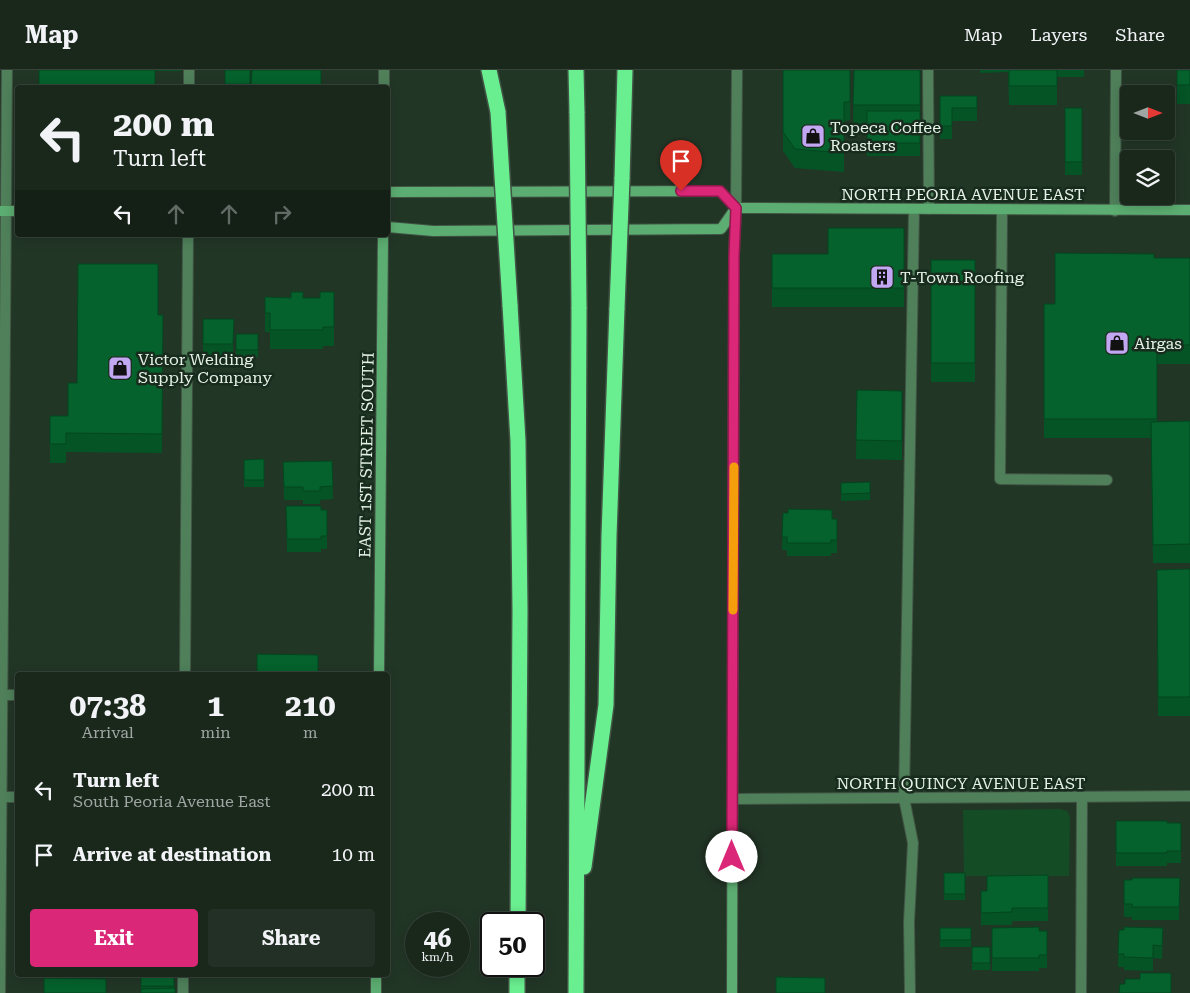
<!DOCTYPE html>
<style>
:root{--surface:#1a281c;--page:#233025;--text:#f1f3f6;--muted:#9fa6a3;--line:#38443b;--accent:#db2777}
body{margin:0;font-family:"Roboto Serif",serif;background:var(--page);color:var(--text);height:100vh;display:flex;flex-direction:column;font-size:19px;white-space:nowrap}
*{box-sizing:border-box;margin:0}
p{font-size:16px;color:var(--muted)}
.icon{flex:none;width:28px;height:28px;fill:none;stroke:currentColor;stroke-width:2;stroke-linecap:round;stroke-linejoin:round}
.map{position:relative;flex:1;overflow:hidden}
.details{position:absolute;left:15px;top:602px;width:375px;height:305px;display:flex;flex-direction:column;background:var(--surface);border-radius:5px;box-shadow:0 2px 12px #0003,0 0 0 1px var(--line)}
.details>*{flex:none}
.guide{position:absolute;left:15px;top:15px;width:375px;height:152px;border-radius:5px;box-shadow:0 2px 12px #0003,0 0 0 1px var(--line);background:#1a281c;color:var(--text);overflow:hidden}
.needle{width:32px;rotate:90deg}
.fabs{position:absolute;left:1120px;top:15px;display:grid;gap:10px}
.fabs a{display:grid;place-items:center;width:55px;height:55px;border-radius:5px;background:var(--surface);box-shadow:0 2px 12px #0003,0 0 0 1px var(--line);font-size:25px}
.speed{position:absolute;left:405px;top:842px;display:flex;gap:10px;font-size:25px;font-weight:700;text-align:center}
.speed>*{display:grid;place-content:center;width:65px;height:65px;border-radius:50%;background:var(--surface);box-shadow:0 2px 12px #0003,0 0 0 1px var(--line);line-height:1}
.speed small{font-size:12px;font-weight:400}
.speed .limit{border:2px solid #111;border-radius:8px;background:#fff;color:#111}
.pin{position:absolute;display:grid;place-items:center;width:42px;height:42px;color:#fff;margin:-51px -21px;border-radius:50% 50% 50% 0;rotate:-45deg;box-shadow:0 0 5px #0007}
.pin .icon{rotate:45deg}
.me{position:absolute;width:55px;margin:-28px;rotate:0deg;stroke-linejoin:round;filter:drop-shadow(0 0 4px #0008)}
.turn{display:flex;align-items:center;gap:18px;height:105px;padding:0 15px;font-size:22px}
.turn .icon{width:65px;height:65px;stroke-width:2.5}
.turn b{display:block;font-size:35px;line-height:42px}
.lanes{display:flex;align-items:center;height:48px;padding:0 15px;background:#0003;justify-content:center;gap:25px;direction:ltr}
.lanes .off{opacity:.35}
.eta{display:flex;justify-content:space-evenly;align-items:center;height:85px;text-align:center}
.eta b{font-size:30px;font-weight:700;line-height:35px}
.action{display:flex;gap:10px;margin-top:auto;padding:10px 15px}
.action a{flex:1;height:58px;border-radius:5px;background:var(--accent);color:#fff;font-size:20px;font-weight:700;line-height:58px;text-align:center}
.action a+a{background:var(--page);color:var(--text)}
ul{padding:0;list-style:none}
li{display:flex;align-items:center;gap:15px;height:65px;padding:0 15px}
li div{flex:1}
li b{display:block;font-size:19px}
li em{font-style:normal}
header{display:flex;align-items:center;gap:30px;box-sizing:border-box;height:70px;padding:0 25px;background:var(--surface);border-bottom:1px solid var(--line)}
header strong{font-size:24px}
nav{display:flex;gap:28px;margin-inline-start:auto;font-size:18px}
.map>svg:first-child{display:block}
.green{fill:#134c25}
.lines{fill:none;stroke-linecap:round;stroke-linejoin:round}
.service-casing{stroke:#415445;stroke-width:12}
.minor-casing{stroke:#415445;stroke-width:12}
.tertiary-casing{stroke:#415445;stroke-width:12}
.secondary-casing{stroke:#415445;stroke-width:12}
.motorway-casing{stroke:#415445;stroke-width:18}
.service{stroke:#4f805a;stroke-width:10}
.minor{stroke:#4f805a;stroke-width:10}
.tertiary{stroke:#4f805a;stroke-width:10}
.secondary{stroke:#5cad71;stroke-width:10}
.motorway{stroke:#6aef90;stroke-width:15}
.motorway-bridge-casing{stroke:#415445;stroke-width:18;stroke-linecap:butt}
.motorway-bridge{stroke:#6aef90;stroke-width:15}
.wall{fill:#045426}
.building{fill:#05622c;stroke:#04451f}
.route-casing{stroke:#8e194d;stroke-width:12}
.route{stroke:#db2777;stroke-width:9}
.slow{stroke:#f59e0b;stroke-width:9}
.labels{text-anchor:middle;stroke-width:5;stroke-linejoin:round;paint-order:stroke}
.poi-label{font-size:16px;fill:#e6f2e8;stroke:#182c1d;text-anchor:start}
.street-label{font-size:16px;fill:#e6f2e8;stroke:#182c1d}
</style>
<header>
<strong>Map</strong>
<nav><a>Map</a><a>Layers</a><a>Share</a></nav>
</header>
<div class="map">
<svg width="1190" height="923" viewBox="0 0 1190 923">
<rect width="100%" height="100%" fill="#223626"/>
<polygon class="green" points="1060,739 1067,741 1070,746 1069,806 964,806 963,740"/>
<g class="lines">
<g class="service-casing">
<g id="service">
<polyline points="928,0 929,139"/>
<polyline points="189,18 189,0"/>
<polyline points="1002,140 1000,409 1107,410"/>
<polyline points="185,605 188,165"/>
<polyline points="3,625 18,625"/>
<polyline points="183,923 183,905"/>
<polyline points="910,923 909,852 913,773 904,728 914,139"/>
</g>
</g>
<g class="minor-casing">
<g id="minor">
<polyline points="1115,141 1116,0"/>
<polyline points="0,727 18,727"/>
<polyline points="733,729 1190,726"/>
<polyline points="0,923 7,0"/>
<polyline points="1081,923 1082,728"/>
</g>
</g>
<g class="tertiary-casing">
<g id="tertiary">
<polyline points="384,18 384,0"/>
<polyline points="736,138 737,0"/>
</g>
</g>
<g class="secondary-casing">
<g id="secondary">
<polyline points="388,122 720,121 736,138"/>
<polyline points="736,138 1190,140"/>
<polyline points="0,141 18,141"/>
<polyline points="388,157 433,161 721,159 735,139"/>
<polyline points="379,605 383,165"/>
<polyline points="376,923 376,905"/>
<polyline points="732,923 734,186 736,138"/>
</g>
</g>
<g class="motorway-casing">
<g id="motorway">
<polyline points="489,0 498,42"/>
<polyline points="576,0 577,43"/>
<polyline points="622,109 625,0"/>
<polyline points="510,235 518,371 520,540 518,854"/>
<polyline points="584,797 606,635 609,466 617,238"/>
<polyline points="517,923 517,896"/>
<polyline points="576,923 579,237"/>
</g>
</g>
<use href="#service" class="service"/>
<use href="#minor" class="minor"/>
<use href="#tertiary" class="tertiary"/>
<use href="#secondary" class="secondary"/>
<use href="#motorway" class="motorway"/>
<g class="motorway-bridge-casing">
<g id="motorway-bridge">
<polyline points="498,42 510,235"/>
<polyline points="577,43 579,237"/>
<polyline points="617,238 622,109"/>
</g>
</g>
<use href="#motorway-bridge" class="motorway-bridge"/>
</g>
<g class="wall">
<polygon points="39,0 181,0 181,1"/>
<rect x="225" y="0" width="25" height="18"/>
<polygon points="783,0 850,0 850,50 844,51 844,102 795,98 783,81"/>
<polygon points="854,0 920,0 920,86 867,86 867,54 853,54"/>
<polygon points="980,0 1084,0 1084,7 1057,7 1057,35 1009,35 1008,2 980,3"/>
<rect x="1177" y="0" width="13" height="34"/>
<polygon points="940,26 977,26 977,51 952,51 952,69 940,69"/>
<rect x="1065" y="38" width="17" height="67"/>
<polygon points="904,158 904,237 772,237 772,184 828,184"/>
<polygon points="1154,188 1190,188 1190,294 1157,294 1157,352 1190,351 1190,493 1153,493 1151,368 1044,368 1044,234 1055,234"/>
<rect x="931" y="190" width="44" height="122"/>
<polygon points="334,222 334,276 323,276 323,279 270,279 270,262 265,262 265,227 320,228"/>
<polygon points="158,245 163,245 162,383 66,382 66,393 50,393 50,346 68,346 77,313"/>
<polygon points="203,249 234,249 233,287 203,287"/>
<rect x="236" y="264" width="22" height="23"/>
<polygon points="857,320 902,321 902,390 856,389"/>
<polygon points="264,389 264,417 244,417 244,390"/>
<polygon points="332,391 333,429 320,430 320,434 303,434 303,430 284,430 283,392"/>
<polygon points="870,412 870,430 841,431 841,413"/>
<polygon points="286,436 327,440 327,479 321,479 321,482 287,482"/>
<polygon points="783,443 837,449 837,483 831,483 831,486 787,486 787,480 782,480"/>
<polygon points="1190,499 1190,646 1158,646 1157,500"/>
<polygon points="1116,751 1181,753 1181,793 1167,793 1167,796 1116,796"/>
<rect x="944" y="803" width="21" height="27"/>
<polygon points="1048,805 1048,851 1012,851 1012,855 981,855 981,821 987,821"/>
<polygon points="1180,808 1179,850 1132,850 1132,847 1124,847 1124,810"/>
<rect x="940" y="858" width="31" height="19"/>
<polygon points="992,858 1047,861 1047,898 1039,898 1039,901 992,901"/>
<polygon points="1163,858 1162,889 1153,888 1153,901 1124,900 1124,897 1118,897 1119,860"/>
<rect x="972" y="877" width="18" height="23"/>
<polygon points="141,905 174,905 174,918 175,923 141,923"/>
</g>
<g class="building">
<rect x="39" y="0" width="116" height="18"/>
<rect x="225" y="0" width="25" height="14"/>
<polygon points="252,0 321,0 321,18 251,18"/>
<polygon points="783,0 850,0 850,32 844,32 844,83 795,79 783,62"/>
<polygon points="854,0 920,0 920,35 853,35"/>
<rect x="1009" y="0" width="48" height="16"/>
<rect x="1177" y="0" width="13" height="15"/>
<polygon points="940,26 977,26 977,38 952,38 952,56 940,56"/>
<rect x="1065" y="38" width="17" height="54"/>
<rect x="867" y="41" width="53" height="32"/>
<polygon points="828,158 904,158 904,218 772,218 772,184 828,184"/>
<polygon points="1055,183 1154,184 1154,188 1190,188 1190,275 1157,275 1157,349 1044,349 1044,234 1055,234"/>
<rect x="931" y="190" width="44" height="103"/>
<polygon points="78,194 158,194 158,245 163,245 162,364 66,363 66,374 50,374 50,346 68,346 68,313 77,313"/>
<polygon points="291,222 303,222 303,228 320,228 320,222 334,222 334,257 323,257 323,260 270,260 270,243 265,243 265,227 291,228"/>
<polygon points="203,249 234,249 233,274 203,274"/>
<rect x="236" y="264" width="22" height="16"/>
<polygon points="857,320 902,321 902,371 856,370"/>
<polygon points="1190,351 1190,474 1153,475 1151,352"/>
<polygon points="264,389 264,410 244,410 244,390"/>
<polygon points="332,391 333,416 320,417 320,421 303,421 303,417 284,417 283,392"/>
<polygon points="870,412 870,423 841,424 841,413"/>
<polygon points="286,436 321,436 321,440 327,440 327,466 321,466 321,469 287,469"/>
<polygon points="788,439 832,440 832,449 837,449 837,470 831,470 831,473 787,473 787,467 782,467 783,443 788,443"/>
<polygon points="1190,499 1190,627 1158,627 1157,500"/>
<polygon points="257,584 318,585 318,605 257,605"/>
<polygon points="1116,751 1167,751 1167,753 1181,753 1181,781 1167,781 1167,783 1116,783"/>
<rect x="944" y="803" width="21" height="21"/>
<polygon points="1048,805 1048,838 1012,838 1012,842 981,843 981,821 987,821 987,806"/>
<polygon points="1132,808 1180,808 1179,837 1132,837 1132,834 1124,834 1124,810 1132,810"/>
<polygon points="1039,857 1039,861 1047,861 1047,885 1039,885 1039,888 992,888 992,858"/>
<polygon points="1124,857 1163,858 1162,876 1153,875 1153,888 1124,887 1124,884 1118,884 1119,860 1124,860"/>
<rect x="940" y="858" width="31" height="12"/>
<rect x="972" y="877" width="18" height="16"/>
<polygon points="1140,903 1171,903 1171,923 1119,923 1120,914 1125,914 1125,909 1140,909"/>
<rect x="141" y="905" width="33" height="11"/>
<polygon points="776,907 825,908 825,923 776,923"/>
<polygon points="44,908 106,909 106,923 44,923"/>
<polygon points="175,918 175,923 141,923 141,919"/>
</g>
<g class="lines">
<g class="route-casing">
<polyline id="route" points="681,121 720,121 736,138 734,186 732,787"/>
</g>
<use href="#route" class="route"/>
<polyline class="slow" points="733,540 734,397"/>
</g>
<defs>
<g id="shop-square" transform="scale(1.25)"><rect x="-9" y="-9" width="18" height="18" rx="4" fill="#c2a7f2" stroke="#182c1d"/><path d="M-5-2.5h2.3a2.7 3.5 0 0 1 5.4 0H5L5.5 6h-11ZM-1.5-2.5h3a1.5 2.3 0 0 0-3 0Z" fill="#111"/></g>
<g id="building-square" transform="scale(1.25)"><rect x="-9" y="-9" width="18" height="18" rx="4" fill="#c2a7f2" stroke="#182c1d"/><path d="M-4-6H4V6H1V3H-1V6H-4ZM-2.5-4.3h1.7v1.8h-1.7ZM.8-4.3h1.7v1.8H.8ZM-2.5-1h1.7V.8h-1.7ZM.8-1h1.7V.8H.8Z" fill="#111"/></g>
</defs>
<g fill-rule="evenodd">
<use href="#shop-square" x="813" y="66"/>
<use href="#building-square" x="882" y="207"/>
<use href="#shop-square" x="1117" y="273"/>
<use href="#shop-square" x="120" y="298"/>
</g>
<g class="labels">
<g class="poi-label">
<text x="830" y="63">Topeca Coffee<tspan x="830" dy="18">Roasters</tspan></text>
<text x="900" y="213">T-Town Roofing</text>
<text x="1134" y="279">Airgas</text>
<text x="138" y="295">Victor Welding<tspan x="138" dy="18">Supply Company</tspan></text>
</g>
<g class="street-label">
<text x="963" y="130">NORTH PEORIA AVENUE EAST</text>
<text transform="translate(366 385) rotate(-89)" y="6">EAST 1ST STREET SOUTH</text>
<text x="961" y="719">NORTH QUINCY AVENUE EAST</text>
</g>
</g>
</svg>
<div class="fabs">
<a><svg class="needle" viewBox="-14 -14 28 28"><path d="M0-13l5 13h-10z" fill="#e53935"/><path d="M0 13l5-13h-10z" fill="#9fa6a3"/></svg></a>
<a><svg class="icon" aria-label="layers" viewBox="0 0 24 24"><path d="M12 4l9 5-9 5-9-5zM3 14l9 5 9-5"/></svg></a>
</div>
<div class="speed"><div>46<small>km/h</small></div><div class="limit">50</div></div>
<div class="pin" style="left:681px;top:121px;background:#d93025"><svg class="icon" aria-label="arrive" viewBox="0 0 24 24"><path d="M6 21V4h12l-3 4 3 4H6"/></svg></div>
<svg class="me" style="left:732px;top:787px" viewBox="-20 -20 40 40"><circle r="19" fill="#fff"/><path d="M0-13L10 11 0 6-10 11z" fill="#db2777"/></svg>
<div class="guide">
<div class="turn"><svg class="icon" aria-label="left" viewBox="0 0 24 24"><path d="M17 20v-9H6M10 6l-5 5 5 5"/></svg><div><b>200 m</b>Turn left</div></div>
<div class="lanes"><svg class="icon" aria-label="left" viewBox="0 0 24 24"><path d="M17 20v-9H6M10 6l-5 5 5 5"/></svg><svg class="icon off" aria-label="ahead" viewBox="0 0 24 24"><path d="M12 20V5M6 11l6-6 6 6"/></svg><svg class="icon off" aria-label="ahead" viewBox="0 0 24 24"><path d="M12 20V5M6 11l6-6 6 6"/></svg><svg class="icon off" aria-label="right" viewBox="0 0 24 24"><path d="M7 20v-9h11M14 6l5 5-5 5"/></svg></div>
</div>
<section class="details">
<div class="eta">
<div><b>07:38</b><p>Arrival</p></div>
<div><b>1</b><p>min</p></div>
<div><b>210</b><p>m</p></div>
</div>
<ul>
<li><svg class="icon" aria-label="left" viewBox="0 0 24 24"><path d="M17 20v-9H6M10 6l-5 5 5 5"/></svg><div><b>Turn left</b><p>South Peoria Avenue East</p></div><em>200 m</em></li>
<li><svg class="icon" aria-label="arrive" viewBox="0 0 24 24"><path d="M6 21V4h12l-3 4 3 4H6"/></svg><div><b>Arrive at destination</b></div><em>10 m</em></li>
</ul>
<div class="action"><a>Exit</a><a>Share</a></div>
</section>
</div>
